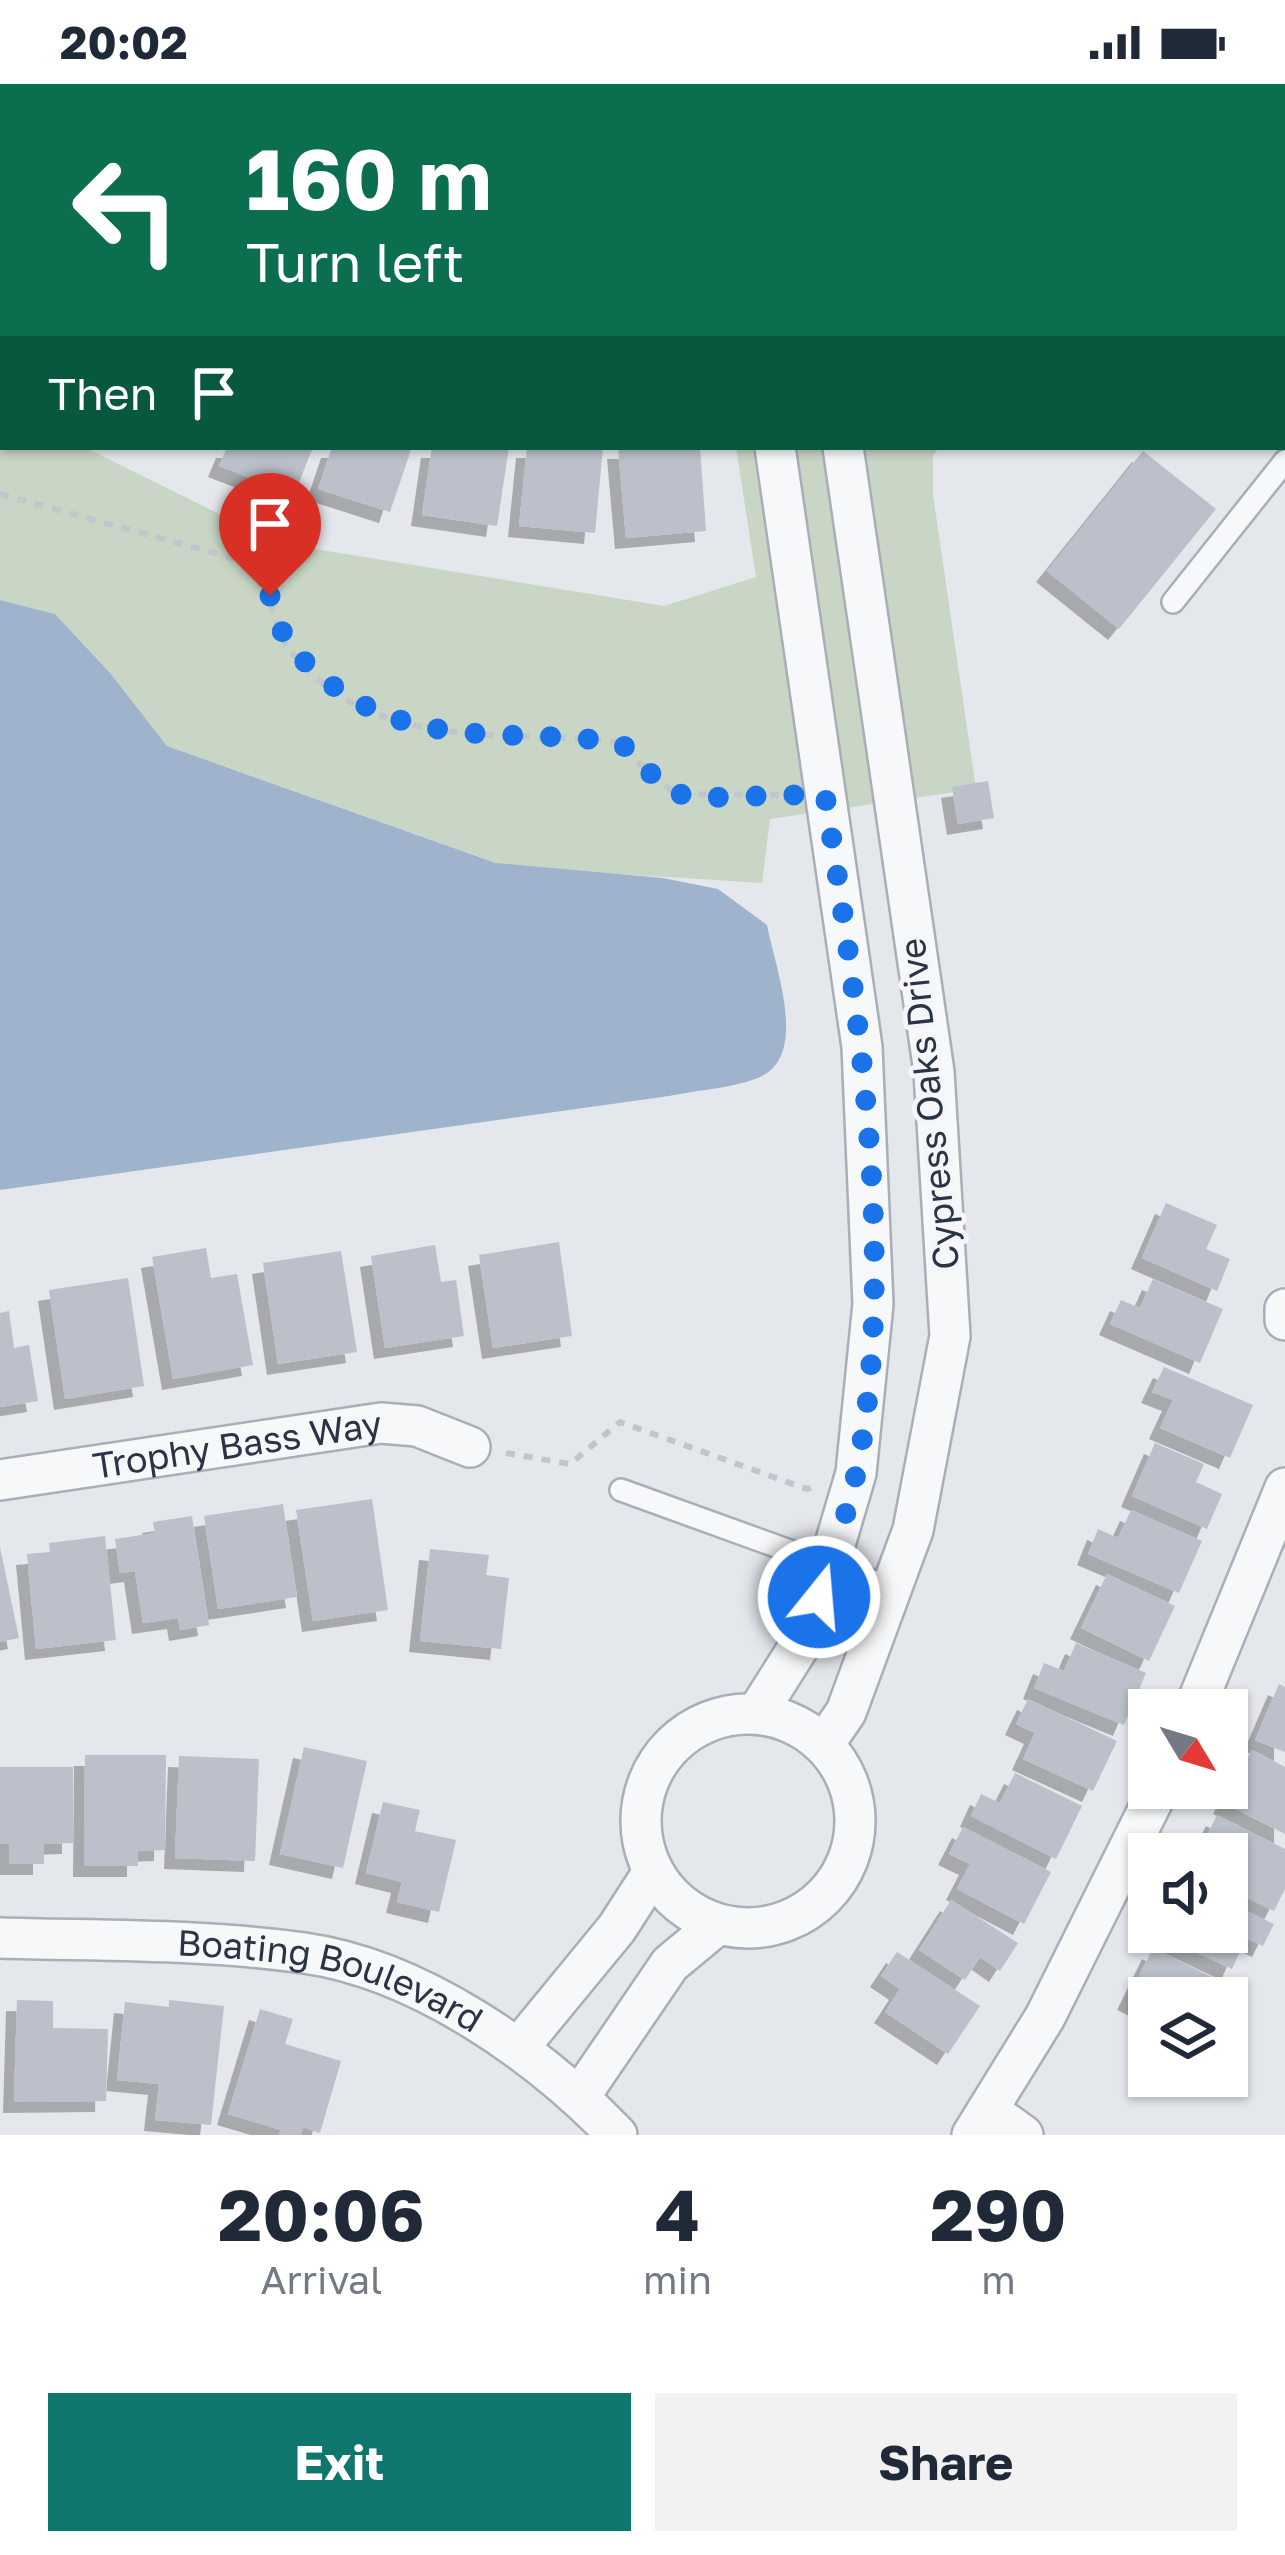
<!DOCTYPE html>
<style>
:root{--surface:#fff;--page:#f2f2f3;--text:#1f2937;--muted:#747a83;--accent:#0f766e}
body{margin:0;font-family:"Golos Text",sans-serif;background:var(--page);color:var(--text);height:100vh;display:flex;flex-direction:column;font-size:45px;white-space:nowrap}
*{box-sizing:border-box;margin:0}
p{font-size:39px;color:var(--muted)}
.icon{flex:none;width:66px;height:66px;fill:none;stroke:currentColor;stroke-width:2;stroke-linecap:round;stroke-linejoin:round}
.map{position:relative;height:2051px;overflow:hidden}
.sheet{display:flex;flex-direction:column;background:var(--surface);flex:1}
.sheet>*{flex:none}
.top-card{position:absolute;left:0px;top:0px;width:1287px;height:366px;box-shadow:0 3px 9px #0004;background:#0b6e4f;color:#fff;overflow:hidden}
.needle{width:78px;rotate:128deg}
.tools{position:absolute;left:1128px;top:1605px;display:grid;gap:24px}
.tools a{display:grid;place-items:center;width:120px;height:120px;border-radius:0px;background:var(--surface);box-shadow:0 3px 9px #0004;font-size:60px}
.pin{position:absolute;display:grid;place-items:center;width:102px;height:102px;color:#fff;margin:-123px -51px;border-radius:50% 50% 50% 0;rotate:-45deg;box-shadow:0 0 12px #0007}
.pin .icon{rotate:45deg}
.me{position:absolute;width:132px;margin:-66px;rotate:17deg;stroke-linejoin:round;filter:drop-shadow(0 0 9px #0008)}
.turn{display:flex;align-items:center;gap:42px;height:252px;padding:0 48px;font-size:54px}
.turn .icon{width:156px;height:156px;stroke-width:2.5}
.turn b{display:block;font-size:84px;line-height:102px}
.then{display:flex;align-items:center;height:114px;padding:0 48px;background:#0003;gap:24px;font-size:45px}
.eta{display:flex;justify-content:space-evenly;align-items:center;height:204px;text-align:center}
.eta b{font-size:72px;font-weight:700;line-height:84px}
.primary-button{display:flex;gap:24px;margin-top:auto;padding:24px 48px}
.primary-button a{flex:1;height:138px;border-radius:0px;background:var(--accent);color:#fff;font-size:48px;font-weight:700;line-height:138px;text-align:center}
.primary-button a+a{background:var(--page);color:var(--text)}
.status{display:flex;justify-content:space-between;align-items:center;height:84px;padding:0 60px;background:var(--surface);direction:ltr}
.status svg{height:33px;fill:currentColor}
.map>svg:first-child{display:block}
.green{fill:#c9d6c5}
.water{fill:#9fb4cc}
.building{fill:#bbc0ca;filter:url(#shadow)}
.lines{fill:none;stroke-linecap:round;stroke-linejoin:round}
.service-casing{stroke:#a9aeb7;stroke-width:26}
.minor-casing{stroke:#a9aeb7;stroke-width:44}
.path{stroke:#c2c5cb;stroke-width:6;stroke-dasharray:9 9;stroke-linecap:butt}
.service{stroke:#f7f8fa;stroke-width:21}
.minor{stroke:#f7f8fa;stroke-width:39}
.route{stroke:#1a73e8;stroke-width:21;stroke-dasharray:0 37.8}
.labels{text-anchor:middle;stroke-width:10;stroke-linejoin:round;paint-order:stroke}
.street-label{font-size:36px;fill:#2b3445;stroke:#f4f6f9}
</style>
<div class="status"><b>20:02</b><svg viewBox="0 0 49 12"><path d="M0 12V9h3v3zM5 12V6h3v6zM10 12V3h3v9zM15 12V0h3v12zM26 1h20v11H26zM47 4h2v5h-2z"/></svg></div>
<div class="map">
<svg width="1285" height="2051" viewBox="0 0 1285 2051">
<defs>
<filter id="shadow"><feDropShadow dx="-11" dy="11" stdDeviation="0" flood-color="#0004"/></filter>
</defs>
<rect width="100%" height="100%" fill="#e4e7ec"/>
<polygon class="green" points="0,321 3,363 84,363 278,459 664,522 756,493 736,363 940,363 933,371 933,411 976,705 770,735 762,799 508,783 167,662 111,590 55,530 0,516"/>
<path class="water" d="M0 516 55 530 111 590 167 662 496 779 663 794 718 805 767 841C774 880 809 968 762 992 737 1004 697 1006 669 1012L0 1106Z"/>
<g class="building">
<polygon points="227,363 313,363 294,411 219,382"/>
<polygon points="332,363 412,363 390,428 318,405"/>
<polygon points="432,363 509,363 497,442 422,431"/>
<polygon points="527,363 603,363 595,449 519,442"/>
<polygon points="700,363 706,447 626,454 618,364"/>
<polygon points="1143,367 1216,425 1119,545 1047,487"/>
<polygon points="988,697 994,734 958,740 952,703"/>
<polygon points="1166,1119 1217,1141 1206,1165 1230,1175 1217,1207 1142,1174"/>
<polygon points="559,1158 572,1252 493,1264 479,1171"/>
<polygon points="435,1161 441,1198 456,1196 464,1252 385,1264 371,1172"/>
<polygon points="206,1164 211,1194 237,1190 253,1281 173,1295 152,1173"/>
<polygon points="341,1167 357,1268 278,1280 263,1179"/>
<polygon points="128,1194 144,1302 65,1315 49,1206"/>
<polygon points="1153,1195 1223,1225 1200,1279 1110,1240 1121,1216 1140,1224"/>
<polygon points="9,1227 14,1264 29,1261 38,1317 0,1323 0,1229"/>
<polygon points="1164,1283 1253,1321 1230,1374 1160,1344 1173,1316 1152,1308"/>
<polygon points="1155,1359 1204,1380 1196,1398 1222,1410 1207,1445 1132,1412"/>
<polygon points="372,1415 388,1526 313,1537 296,1426"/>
<polygon points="283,1420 297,1513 218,1525 204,1432"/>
<polygon points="1131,1426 1202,1457 1179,1509 1088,1470 1098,1445 1118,1454"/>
<polygon points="192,1432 209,1541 180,1546 178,1534 143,1539 135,1487 120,1489 115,1455 155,1449 153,1438"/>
<polygon points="105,1452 116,1556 36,1565 27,1470 50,1468 49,1459"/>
<polygon points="0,1463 19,1554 0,1558"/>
<polygon points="430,1465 489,1471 486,1491 509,1494 501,1565 420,1557"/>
<polygon points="1107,1490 1175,1522 1149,1577 1081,1544"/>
<polygon points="1076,1559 1146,1589 1124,1641 1034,1604 1044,1579 1064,1587"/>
<polygon points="1279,1600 1285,1603 1285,1668 1255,1656"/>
<polygon points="1028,1615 1117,1657 1093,1707 1023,1675 1035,1649 1016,1640"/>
<polygon points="304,1663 367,1677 343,1784 280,1770"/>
<polygon points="1252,1666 1285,1683 1285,1750 1224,1719"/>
<polygon points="85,1671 166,1671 165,1766 138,1767 138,1782 84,1782"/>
<polygon points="179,1672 259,1675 255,1777 175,1774"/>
<polygon points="0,1683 73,1683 73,1759 44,1760 44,1780 9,1780 9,1760 0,1760"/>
<polygon points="1015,1689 1082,1722 1056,1775 971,1732 981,1710 1000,1719"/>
<polygon points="383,1718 420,1726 415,1747 456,1756 439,1828 397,1818 402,1798 366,1789"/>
<polygon points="1217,1731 1285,1765 1285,1805 1274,1827 1227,1804 1227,1770 1199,1767"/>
<polygon points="963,1743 1051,1788 1024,1840 957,1805 970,1780 949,1770"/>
<polygon points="951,1816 1018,1859 1000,1887 980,1873 965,1896 919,1866"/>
<polygon points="1227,1818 1274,1840 1263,1862 1246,1854 1232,1885 1161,1852 1227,1848"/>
<polygon points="1153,1864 1222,1898 1213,1914 1149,1914 1149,1925 1128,1915"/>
<polygon points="897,1868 980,1922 948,1970 885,1928 900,1905 881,1892"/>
<polygon points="17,1916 53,1917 53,1944 108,1945 106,2017 14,2018"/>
<polygon points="169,1916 224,1922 211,2041 155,2036 159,2000 117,1996 125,1918 169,1923"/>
<polygon points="260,1925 293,1935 285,1960 341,1977 320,2049 303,2043 301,2051 279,2051 281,2046 228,2030"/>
</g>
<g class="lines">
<g class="service-casing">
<g id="service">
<polyline points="1173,518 1285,377"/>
<polyline points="621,1406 892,1504"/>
</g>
</g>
<g class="minor-casing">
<g id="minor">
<polyline points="1284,18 1285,17"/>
<polyline points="0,80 3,82"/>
<polyline points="1284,104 1285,103"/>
<polyline points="1285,1225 1285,1236"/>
<path id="s1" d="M0 1396 381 1339 417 1342 470 1363"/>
<polyline points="1194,1626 1285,1404"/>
<polyline points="757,1629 810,1545 856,1389 873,1220 862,963 775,363"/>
<circle cx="748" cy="1737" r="107"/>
<polyline points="824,1660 846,1628 913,1446 950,1252 934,988 843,363"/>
<path id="s2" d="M0 1854C100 1857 204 1855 304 1869 419 1885 538 1969 617 2051"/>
<polyline points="520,1962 617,1844 653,1788"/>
<polyline points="580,2012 670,1880 717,1841"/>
<polyline points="991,2028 1023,2051"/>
<polyline points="972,2051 1045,1933 1159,1704"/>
</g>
</g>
<g class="path">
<polyline points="1284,195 1285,195"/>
<path d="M0 410 247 478 258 485C271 512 273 546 293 570 378 672 507 643 621 659L657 698 679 710 792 711"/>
<polyline points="506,1369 570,1380 620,1338 807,1405 818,1401"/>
</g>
<use href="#service" class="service"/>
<use href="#minor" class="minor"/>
</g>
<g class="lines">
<path class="route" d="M270 512C278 550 294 570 323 594 415 670 514 642 621 659L667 706 693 714 825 710C857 920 899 1181 856 1390 847 1432 831 1473 819 1513"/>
</g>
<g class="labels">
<g class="street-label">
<text transform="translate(929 1020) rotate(-96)" y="13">Cypress Oaks Drive</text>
<text dy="13" stroke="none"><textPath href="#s1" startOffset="240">Trophy Bass Way</textPath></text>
<text dy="13" stroke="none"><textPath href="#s2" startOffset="336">Boating Boulevard</textPath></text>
</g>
</g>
</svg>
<div class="tools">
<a><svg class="needle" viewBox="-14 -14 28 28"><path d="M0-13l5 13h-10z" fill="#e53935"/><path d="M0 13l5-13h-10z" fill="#747a83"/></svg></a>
<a><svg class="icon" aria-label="sound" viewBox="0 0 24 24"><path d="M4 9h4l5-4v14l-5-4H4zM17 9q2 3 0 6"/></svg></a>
<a><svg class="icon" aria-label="layers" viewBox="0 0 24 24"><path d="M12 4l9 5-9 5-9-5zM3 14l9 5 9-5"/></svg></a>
</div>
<div class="pin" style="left:270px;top:512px;background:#d93025"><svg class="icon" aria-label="arrive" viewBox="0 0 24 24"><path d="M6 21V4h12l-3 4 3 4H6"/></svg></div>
<svg class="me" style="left:819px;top:1513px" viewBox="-20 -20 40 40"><circle r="17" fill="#1a73e8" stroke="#fff" stroke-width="3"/><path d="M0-11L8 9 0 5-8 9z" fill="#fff"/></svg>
<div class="top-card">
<div class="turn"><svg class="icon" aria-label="left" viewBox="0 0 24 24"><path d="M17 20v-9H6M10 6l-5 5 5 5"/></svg><div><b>160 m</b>Turn left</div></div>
<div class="then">Then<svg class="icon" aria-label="arrive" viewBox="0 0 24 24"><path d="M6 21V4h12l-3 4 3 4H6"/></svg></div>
</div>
</div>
<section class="sheet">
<div class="eta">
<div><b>20:06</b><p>Arrival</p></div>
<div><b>4</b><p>min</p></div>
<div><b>290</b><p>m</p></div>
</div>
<div class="primary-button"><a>Exit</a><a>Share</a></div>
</section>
